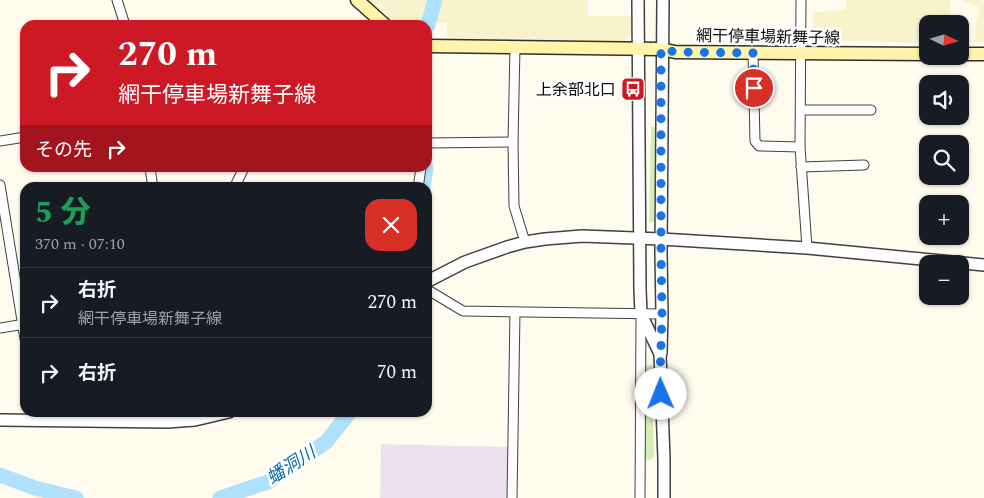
<!DOCTYPE html>
<html lang="ja">
<meta charset="utf-8">
<style>
:root{--surface:#171b24;--page:#242831;--text:#f1f3f6;--muted:#9ea1a6;--line:#363941}
body{margin:0;font-family:Spectral,"Noto Sans JP",serif;background:var(--page);color:var(--text);height:100vh;display:flex;flex-direction:column;font-size:19px;white-space:nowrap}
*{box-sizing:border-box;margin:0}
p{font-size:16px;color:var(--muted)}
.icon{flex:none;width:28px;height:28px;fill:none;stroke:currentColor;stroke-width:2;stroke-linecap:round;stroke-linejoin:round}
.map{position:relative;flex:1;overflow:hidden}
.side{position:absolute;left:20px;top:182px;width:412px;height:235px;display:flex;flex-direction:column;background:var(--surface);border-radius:15px;box-shadow:0 1px 4px #0004}
.side>*{flex:none}
.guide{position:absolute;left:20px;top:20px;width:412px;height:152px;border-radius:15px;box-shadow:0 1px 4px #0004;background:#cc1925;color:#fff;overflow:hidden}
.needle{width:32px;rotate:95deg}
.tools{position:absolute;left:919px;top:15px;display:grid;gap:10px}
.tools a{display:grid;place-items:center;width:50px;height:50px;border-radius:10px;background:var(--surface);box-shadow:0 1px 4px #0004;font-size:25px}
.pin{position:absolute;display:grid;place-items:center;width:42px;height:42px;color:#fff;margin:-21px;border:2px solid #fff;border-radius:50%;box-shadow:0 1px 5px #0007}
.me{position:absolute;width:55px;margin:-28px;rotate:359deg;stroke-linejoin:round;filter:drop-shadow(0 0 4px #0008)}
.turn{display:flex;align-items:center;gap:18px;height:105px;padding:0 15px;font-size:22px}
.turn .icon{width:65px;height:65px;stroke-width:2.5}
.turn b{display:block;font-size:35px;line-height:42px}
.then{display:flex;align-items:center;height:48px;padding:0 15px;background:#0003;gap:10px;font-size:19px}
.round{display:grid;place-items:center;flex:none;width:52px;height:52px;border-radius:15px;background:var(--page)}
.head{display:flex;align-items:center;justify-content:space-between;height:85px;padding:0 15px}
h1{font-size:30px;font-weight:800;line-height:38px;color:#1e9e55}
ul{padding:0;list-style:none}
li{display:flex;align-items:center;gap:15px;height:70px;padding:0 15px;border-top:1px solid var(--line)}
li div{flex:1}
li b{display:block;font-size:19px}
li em{font-style:normal}
.map>svg:first-child{display:block}
.industrial{fill:#ece2ee}
.farmland{fill:#f8f3cc}
.green{fill:#d4eeb5}
.lines{fill:none;stroke-linecap:round;stroke-linejoin:round}
.river{stroke:#afe1fc;stroke-width:15}
.minor-casing{stroke:#414141;stroke-width:11}
.tertiary-casing{stroke:#414141;stroke-width:14}
.secondary-casing{stroke:#303030;stroke-width:15}
.minor{stroke:#fff;stroke-width:9}
.tertiary{stroke:#fff;stroke-width:11}
.secondary{stroke:#fff4aa;stroke-width:12}
.route{stroke:#1a73e8;stroke-width:9;stroke-dasharray:0 16.2}
.labels{text-anchor:middle;stroke-width:5;stroke-linejoin:round;paint-order:stroke}
.street-label{font-size:16px;fill:#0e0e0e;stroke:#fff}
.poi-label{font-size:16px;fill:#0e0e0e;stroke:#fff;text-anchor:end}
.water-label{font-size:18px;font-style:italic;fill:#0b6aac;stroke:#fff}
</style>
<div class="map">
<svg width="984" height="498" viewBox="0 0 984 498">
<rect width="100%" height="100%" fill="#fffcef"/>
<polygon class="industrial" points="381,444 511,447 510,498 380,498"/>
<g class="farmland">
<polygon points="367,0 588,0 588,16 633,16 632,35 623,42 512,43 446,40 447,23 435,22 428,37 428,25 401,25"/>
<polygon points="846,0 950,0 951,24 928,24 927,43 817,40 813,37 813,12 846,10"/>
<polygon points="963,0 984,0 984,42 974,42 976,23 980,8"/>
</g>
<g class="green">
<polygon points="651,127 663,127 661,222 649,222"/>
<polygon points="648,366 651,366 654,369 654,405 651,409 647,410 644,407 645,368"/>
<polygon points="647,416 651,416 653,419 654,455 652,459 647,460 644,457 644,418"/>
</g>
<g class="lines">
<g class="river">
<polyline points="428,25 435,0"/>
<polyline points="423,188 426,168"/>
<polyline points="0,475 35,488 76,498"/>
<polyline points="220,498 268,482 326,442 350,412"/>
</g>
<g class="minor-casing">
<g id="minor">
<polyline points="117,0 125,25"/>
<polyline points="801,0 800,147 807,248"/>
<polyline points="515,47 513,142 514,206 525,242"/>
<polyline points="753,53 755,141 759,146 800,147"/>
<polyline points="801,110 871,110"/>
<polyline points="0,141 25,137"/>
<polyline points="428,143 513,142"/>
<polyline points="801,167 864,165"/>
<polyline points="150,168 153,188"/>
<polyline points="0,185 25,339"/>
<polyline points="234,188 244,168"/>
<polyline points="418,188 421,168"/>
<polyline points="428,290 463,311 662,314"/>
<polyline points="0,328 25,324"/>
<polyline points="512,498 515,312"/>
<polyline points="640,498 641,316"/>
</g>
</g>
<g class="tertiary-casing">
<g id="tertiary">
<polyline points="638,0 640,289 641,314 660,354 664,459 664,498"/>
<polyline points="428,281 465,262 507,247 525,242 545,239 582,236 661,239 807,248 984,265"/>
<polyline points="661,353 662,314 661,252 663,0"/>
<polyline points="0,420 167,422 195,420 229,412"/>
</g>
</g>
<g class="secondary-casing">
<g id="secondary">
<polyline points="357,0 385,25"/>
<polyline points="428,46 661,49 675,52 928,54"/>
<polyline points="960,54 984,54"/>
</g>
</g>
<use href="#minor" class="minor"/>
<use href="#tertiary" class="tertiary"/>
<use href="#secondary" class="secondary"/>
</g>
<g class="lines">
<polyline class="route" points="661,394 660,377 662,314 661,252 661,49 675,52 753,53 754,88"/>
</g>
<defs>
<g id="bus-square" transform="scale(1.25)"><rect x="-9" y="-9" width="18" height="18" rx="4" fill="#cc1925" stroke="#fff"/><path d="M-5-6H5V4H4V6H2V4H-2V6H-4V4H-5ZM-3.5-4V0h7V-4ZM-3.5 1.2v1.5H-2V1.2ZM2 1.2v1.5H3.5V1.2Z" fill="#fff"/></g>
</defs>
<g fill-rule="evenodd">
<use href="#bus-square" x="633" y="89"/>
</g>
<g class="labels">
<g class="street-label">
<text transform="translate(768 36) rotate(1)" y="6">網干停車場新舞子線</text>
</g>
<g class="poi-label">
<text x="616" y="95">上余部北口</text>
</g>
<g class="water-label">
<text transform="translate(291 465) rotate(-33)" y="6">蟠洞川</text>
</g>
</g>
</svg>
<div class="tools">
<a><svg class="needle" viewBox="-14 -14 28 28"><path d="M0-13l5 13h-10z" fill="#e53935"/><path d="M0 13l5-13h-10z" fill="#9ea1a6"/></svg></a>
<a><svg class="icon" aria-label="sound" viewBox="0 0 24 24"><path d="M4 9h4l5-4v14l-5-4H4zM17 9q2 3 0 6"/></svg></a>
<a><svg class="icon" aria-label="search" viewBox="0 0 24 24"><circle cx="10" cy="10" r="6"/><path d="M15 15l6 6"/></svg></a>
<a>+</a>
<a>−</a>
</div>
<div class="pin" style="left:754px;top:88px;background:#d93025"><svg class="icon" aria-label="arrive" viewBox="0 0 24 24"><path d="M6 21V4h12l-3 4 3 4H6"/></svg></div>
<svg class="me" style="left:661px;top:394px" viewBox="-20 -20 40 40"><circle r="19" fill="#fff"/><path d="M0-13L10 11 0 6-10 11z" fill="#1a73e8"/></svg>
<div class="guide">
<div class="turn"><svg class="icon" aria-label="right" viewBox="0 0 24 24"><path d="M7 20v-9h11M14 6l5 5-5 5"/></svg><div><b>270 m</b>網干停車場新舞子線</div></div>
<div class="then">その先<svg class="icon" aria-label="right" viewBox="0 0 24 24"><path d="M7 20v-9h11M14 6l5 5-5 5"/></svg></div>
</div>
<section class="side">
<div class="head"><div><h1>5 分</h1><p>370 m · 07:10</p></div><a class="round" style="background:#d93025;color:#fff"><svg class="icon" aria-label="close" viewBox="0 0 24 24"><path d="M6 6l12 12M18 6L6 18"/></svg></a></div>
<ul>
<li><svg class="icon" aria-label="right" viewBox="0 0 24 24"><path d="M7 20v-9h11M14 6l5 5-5 5"/></svg><div><b>右折</b><p>網干停車場新舞子線</p></div><em>270 m</em></li>
<li><svg class="icon" aria-label="right" viewBox="0 0 24 24"><path d="M7 20v-9h11M14 6l5 5-5 5"/></svg><div><b>右折</b></div><em>70 m</em></li>
</ul>
</section>
</div>
